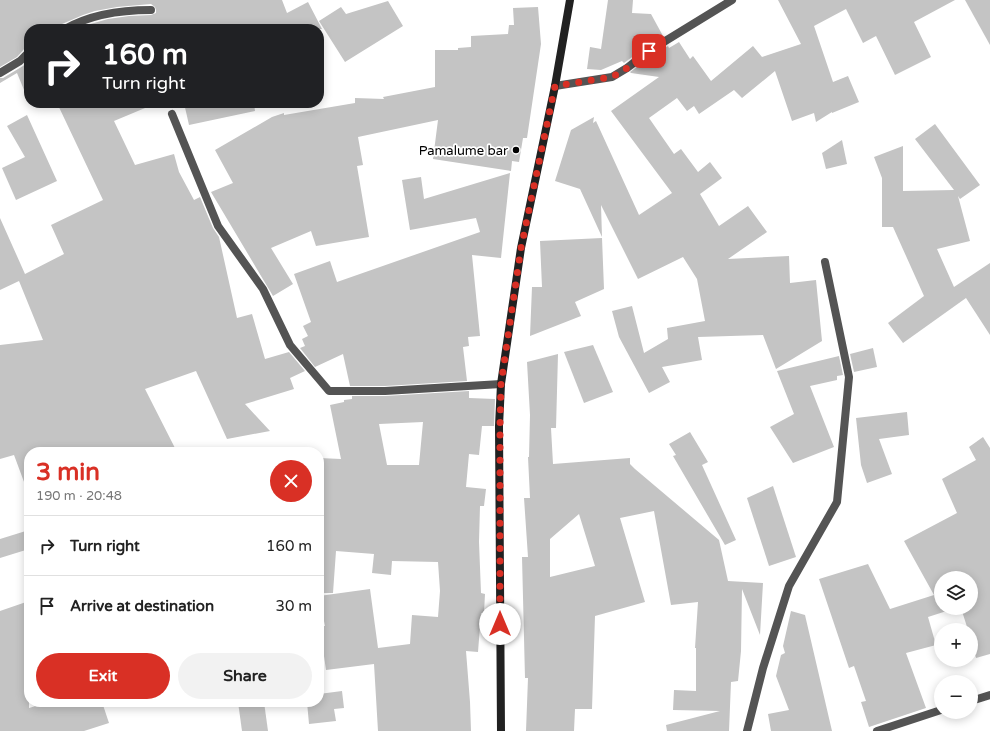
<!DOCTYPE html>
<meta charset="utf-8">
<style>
:root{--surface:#fff;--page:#f2f2f2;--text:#222;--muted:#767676;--line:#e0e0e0;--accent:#d93025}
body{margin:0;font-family:"Varela Round",sans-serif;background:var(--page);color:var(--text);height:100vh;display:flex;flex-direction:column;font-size:15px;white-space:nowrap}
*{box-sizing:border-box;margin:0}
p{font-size:13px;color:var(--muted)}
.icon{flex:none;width:22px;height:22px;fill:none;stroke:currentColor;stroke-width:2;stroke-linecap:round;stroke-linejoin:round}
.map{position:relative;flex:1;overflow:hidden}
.details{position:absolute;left:24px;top:447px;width:300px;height:260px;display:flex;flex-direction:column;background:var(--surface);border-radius:16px;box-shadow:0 2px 10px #0003}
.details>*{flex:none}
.hud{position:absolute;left:24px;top:24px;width:300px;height:84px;border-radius:16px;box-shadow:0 2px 10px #0003;background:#202124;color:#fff;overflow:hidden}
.controls{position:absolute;left:934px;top:571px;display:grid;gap:8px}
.controls a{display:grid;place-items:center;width:44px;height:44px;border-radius:50%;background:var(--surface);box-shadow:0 2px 10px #0003;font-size:20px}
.pin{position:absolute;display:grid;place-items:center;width:34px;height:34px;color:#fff;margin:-17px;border-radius:8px;box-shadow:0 2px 6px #0006}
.me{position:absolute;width:44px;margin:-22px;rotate:0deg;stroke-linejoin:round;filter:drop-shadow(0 0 3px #0008)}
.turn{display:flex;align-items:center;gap:14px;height:84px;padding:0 12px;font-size:18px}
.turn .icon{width:52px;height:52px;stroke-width:2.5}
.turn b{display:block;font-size:28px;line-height:34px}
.round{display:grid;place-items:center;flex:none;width:42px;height:42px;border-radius:21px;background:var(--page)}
.head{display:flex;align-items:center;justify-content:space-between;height:68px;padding:0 12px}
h1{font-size:24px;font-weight:700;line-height:30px;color:var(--accent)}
.cta{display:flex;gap:8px;margin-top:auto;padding:8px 12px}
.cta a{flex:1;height:46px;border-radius:24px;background:var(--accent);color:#fff;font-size:16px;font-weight:700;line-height:46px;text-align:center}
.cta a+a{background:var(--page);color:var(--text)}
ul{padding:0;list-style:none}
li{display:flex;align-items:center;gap:12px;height:60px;padding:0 12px;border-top:1px solid var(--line)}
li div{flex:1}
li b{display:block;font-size:15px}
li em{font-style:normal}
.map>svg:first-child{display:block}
.building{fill:#c4c4c4;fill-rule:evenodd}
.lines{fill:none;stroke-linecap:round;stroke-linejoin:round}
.street{stroke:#545454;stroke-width:8}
.secondary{stroke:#212121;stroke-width:8}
.route{stroke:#d93025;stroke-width:7;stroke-dasharray:0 12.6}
.poi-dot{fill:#000;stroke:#fff;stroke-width:1.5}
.labels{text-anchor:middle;stroke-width:3.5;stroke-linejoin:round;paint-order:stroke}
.poi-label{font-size:13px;fill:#000;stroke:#fff;text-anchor:end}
</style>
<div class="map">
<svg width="990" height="731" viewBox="0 0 990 731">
<rect width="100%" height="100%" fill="#fff"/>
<g class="building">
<polygon points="0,0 282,0 287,13 308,2 322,29 77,29 87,25 108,19 129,16 151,15 156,13 156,10 155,7 151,4 117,7 95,11 83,15 62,24 60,26 60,29 29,29 29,47 25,48 17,57 0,67"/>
<polygon points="608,0 633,0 632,13 651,14 663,36 646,47 624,63 622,61 601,70 587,69 590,47 601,49"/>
<polygon points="778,0 955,0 914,22 931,57 895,75 876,36 863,43 846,9 814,26 833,82 848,76 859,102 832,113 832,112 816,122 814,113 792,121 775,71 742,98 734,90 699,114 694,106 687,111 677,98 649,118 674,154 681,149 698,172 710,162 722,178 700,194 719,226 748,206 767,232 728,259 789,256 790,283 816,280 822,341 776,369 763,335 698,337 702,360 662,367 670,382 649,393 619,337 612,311 632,306 644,353 668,339 667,328 705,321 697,279 683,257 638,279 601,205 602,237 580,189 555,181 571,130 594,117 593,123 596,121 639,215 672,193 611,111 659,77 631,73 630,72 652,56 668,46 669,48 679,42 690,59 693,56 711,81 753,46 762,57 801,44"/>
<polygon points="965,0 990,0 990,45"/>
<polygon points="388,1 403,26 345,62 319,21 341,7 346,14"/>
<polygon points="538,7 541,44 527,138 523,138 519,162 512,161 511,171 433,159 438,120 358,137 363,165 357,166 369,237 316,246 311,231 271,248 293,284 273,296 211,192 233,183 215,150 272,117 284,113 284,115 355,103 355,98 384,99 383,97 435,87 435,50 458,50 458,48 471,47 471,36 508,34 509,25 514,25 513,8"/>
<polygon points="29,60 29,102 17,73 0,83 0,78 3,78 23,66"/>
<polygon points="57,103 157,103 114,121 135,165 174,154 179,172 194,200 200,197 213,228 219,237 237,318 252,314 265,359 289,352 305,371 290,378 294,389 245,404 270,431 227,439 196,371 145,389 177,452 140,452 138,447 118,452 29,452 29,489 27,490 14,455 0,459 0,345 43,340 19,281 0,290 0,218 25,274 64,254 51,225 103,200"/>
<polygon points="184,103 254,103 255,111 189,125"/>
<polygon points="27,115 57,181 16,200 2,168 25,157 7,126"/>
<polygon points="935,124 980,185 960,199 958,196 970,241 937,249 954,287 990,263 990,335 966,298 903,343 888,323 924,296 893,227 882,227 882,178 874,157 903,146 903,191 954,190 915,139"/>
<polygon points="842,140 847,164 826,169 822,153"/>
<polygon points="510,173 501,258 472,255 480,336 468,337 469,346 463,347 467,381 385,386 350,386 343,354 315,367 300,348 305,346 302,339 308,336 303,326 311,322 294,274 330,261 337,282 480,232 476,218 410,230 402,180 421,177 424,199"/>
<polygon points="602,238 604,289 575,302 581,316 530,336 532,287 542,287 540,241"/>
<polygon points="593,345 613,392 584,403 564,352"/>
<polygon points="873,348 877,367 854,372 850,354"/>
<path d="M558 354 556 428H551L553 464 630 458V464L635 469 719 540 728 581 763 583 760 635 742 589 741 651 738 681 731 682 729 731H667L666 725 720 711 673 710 674 690 696 691V648H695L698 602 671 605 654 511 620 518 645 602 595 616 592 709H575L574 731H526L528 678H525L522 557H528L524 498H530L528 457H529L530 415 527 362ZM579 514 595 566 550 577V539Z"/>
<polygon points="839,356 843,375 837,376 837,380 810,386 834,447 793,463 770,427 794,414 777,371"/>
<path d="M469 391V398L495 399 494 426H482L479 455 469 454 466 487 486 489 484 506H480L479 542 481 593 485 594 484 613H481L478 652 466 651 470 702 471 731H378L374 664 326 670 323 649H319V626H325L319 596 370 589 378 648 410 644 412 615 438 617 440 591 438 562 392 561 391 575 372 573 374 554 336 551 333 593H319V535H321V494H319V458L341 459 330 405 344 402V400L352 399V396H385ZM423 422 419 465H387L379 424Z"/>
<polygon points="907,412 909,435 879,439 892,474 867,483 861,465 856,418"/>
<polygon points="690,432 708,462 702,465 736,540 725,545 673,456 676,455 669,444"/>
<polygon points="983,437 990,448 990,654 976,658 971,641 971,630 968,630 961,608 971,608 971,578 941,578 941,608 956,608 928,617 936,645 906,653 926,708 869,727 861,702 866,701 854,666 849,668 819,579 868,564 890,609 934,595 904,541 957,513 942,479 976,460 969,447"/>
<polygon points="773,486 796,557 769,566 747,498"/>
<polygon points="29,530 29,549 0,558 0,539"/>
<polygon points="29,601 29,708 49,702 102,702 109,723 84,731 0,731 0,611"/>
<polygon points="791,611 805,615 832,731 771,731 768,714 789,710 776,676 781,655 785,653 783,646"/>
<polygon points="342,691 344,708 334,709 336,721 309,724 307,702 319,702 319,694"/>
<polygon points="238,702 264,702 268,731 242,731"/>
</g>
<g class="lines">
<g class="street">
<path d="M65 29C91 14 122 10 151 10"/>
<polyline points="0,73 20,61 29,52"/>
<polyline points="555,86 612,77 627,68 649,51 732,0"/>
<polyline points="172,114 218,226 263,289 290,345 329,391 385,391 501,384"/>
<polyline points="971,701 990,695"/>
<polyline points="747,731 763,668 789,586 837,502 849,377 825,262"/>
<polyline points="877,731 941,710"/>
</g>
<polyline class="secondary" points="501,731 499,426 501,384 521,248 555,86 570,0"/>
</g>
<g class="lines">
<polyline class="route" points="500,624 500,426 501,384 521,248 555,86 612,77 627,68 649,51"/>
</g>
<circle class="poi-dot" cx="516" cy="150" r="4"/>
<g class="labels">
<g class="poi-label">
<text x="508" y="155">Pamalume bar</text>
</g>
</g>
</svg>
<div class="controls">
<a><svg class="icon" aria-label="layers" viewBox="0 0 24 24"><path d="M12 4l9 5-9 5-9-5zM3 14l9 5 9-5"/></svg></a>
<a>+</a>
<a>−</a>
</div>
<div class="pin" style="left:649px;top:51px;background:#d93025"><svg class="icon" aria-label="arrive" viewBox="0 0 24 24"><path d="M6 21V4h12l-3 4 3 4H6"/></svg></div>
<svg class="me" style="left:500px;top:624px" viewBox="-20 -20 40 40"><circle r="19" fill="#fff"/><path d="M0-13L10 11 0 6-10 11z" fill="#d93025"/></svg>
<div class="hud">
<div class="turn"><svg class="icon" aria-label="right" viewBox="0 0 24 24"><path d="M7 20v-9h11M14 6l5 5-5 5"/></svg><div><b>160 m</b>Turn right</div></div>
</div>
<section class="details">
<div class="head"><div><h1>3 min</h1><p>190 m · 20:48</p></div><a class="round" style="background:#d93025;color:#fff"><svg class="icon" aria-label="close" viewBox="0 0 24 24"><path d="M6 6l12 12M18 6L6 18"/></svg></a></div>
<ul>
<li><svg class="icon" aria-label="right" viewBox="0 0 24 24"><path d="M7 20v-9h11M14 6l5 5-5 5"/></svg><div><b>Turn right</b></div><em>160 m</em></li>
<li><svg class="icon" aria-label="arrive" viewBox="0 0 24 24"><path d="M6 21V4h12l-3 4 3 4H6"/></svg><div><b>Arrive at destination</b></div><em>30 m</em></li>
</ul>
<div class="cta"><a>Exit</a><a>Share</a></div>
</section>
</div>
